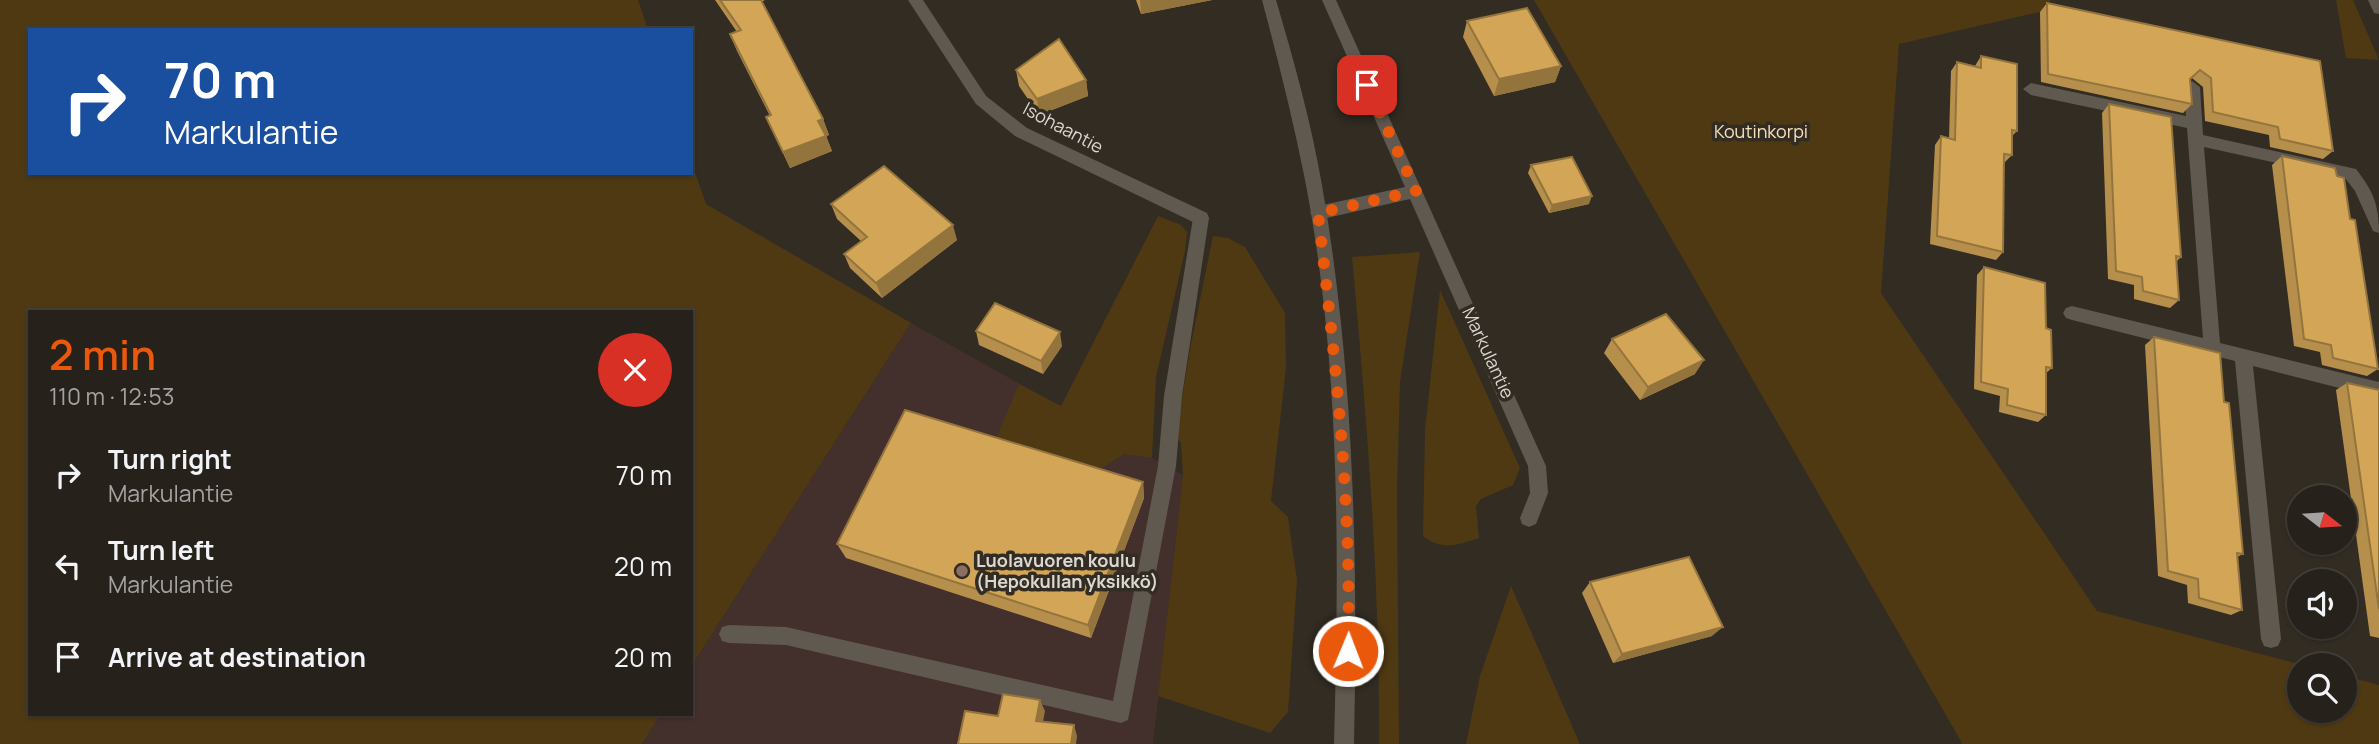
<!DOCTYPE html>
<meta charset="utf-8">
<style>
:root{--surface:#26211a;--page:#2e2923;--text:#f1f3f6;--muted:#a4a3a2;--line:#423e39;--accent:#ea580c}
body{margin:0;font-family:Manrope,sans-serif;background:var(--page);color:var(--text);height:100vh;display:flex;flex-direction:column;font-size:26px;white-space:nowrap}
*{box-sizing:border-box;margin:0}
p{font-size:23px;color:var(--muted)}
.icon{flex:none;width:38px;height:38px;fill:none;stroke:currentColor;stroke-width:2;stroke-linecap:round;stroke-linejoin:round}
.map{position:relative;flex:1;overflow:hidden}
.side{position:absolute;left:28px;top:310px;width:665px;height:406px;display:flex;flex-direction:column;background:var(--surface);border-radius:0px;box-shadow:0 2px 5px #0004,0 0 0 2px var(--line)}
.side>*{flex:none}
.guide{position:absolute;left:28px;top:28px;width:665px;height:147px;border-radius:0px;box-shadow:0 2px 5px #0004,0 0 0 2px var(--line);background:#1a4fa0;color:#fff;overflow:hidden}
.needle{width:46px;rotate:107deg}
.controls{position:absolute;left:2287px;top:485px;display:grid;gap:14px}
.controls a{display:grid;place-items:center;width:70px;height:70px;border-radius:50%;background:var(--surface);box-shadow:0 2px 5px #0004,0 0 0 2px var(--line);font-size:35px}
.pin{position:absolute;display:grid;place-items:center;width:60px;height:60px;color:#fff;margin:-30px;border-radius:14px;box-shadow:0 4px 10px #0006}
.me{position:absolute;width:77px;margin:-38px;rotate:1deg;stroke-linejoin:round;filter:drop-shadow(0 0 5px #0008)}
.turn{display:flex;align-items:center;gap:24px;height:147px;padding:0 21px;font-size:32px}
.turn .icon{width:91px;height:91px;stroke-width:2.5}
.turn b{display:block;font-size:49px;line-height:60px}
.round{display:grid;place-items:center;flex:none;width:74px;height:74px;border-radius:37px;background:var(--page)}
.summary{display:flex;align-items:center;justify-content:space-between;height:119px;padding:0 21px}
h1{font-size:42px;font-weight:600;line-height:52px;color:var(--accent)}
ul{padding:0;list-style:none}
li{display:flex;align-items:center;gap:21px;height:91px;padding:0 21px}
li div{flex:1}
li b{display:block;font-size:26px}
li em{font-style:normal}
.map>svg:first-child{display:block}
.education{fill:#432f2c}
.green{fill:#4f3912}
.lines{fill:none;stroke-linecap:round;stroke-linejoin:round}
.lane{fill:#60594f;fill-rule:evenodd}
.street{fill:#60594f;fill-rule:evenodd}
.secondary{fill:#60594f;fill-rule:evenodd}
.wall{fill:#b58f4b}
.shaded-wall{fill:#94743d}
.building{fill:#d3a657;stroke:#94743d;stroke-width:2}
.route{stroke:#ea580c;stroke-width:12;stroke-dasharray:0 21.6}
.education-dot{fill:#8d6e63;stroke:#322c23;stroke-width:2.5}
.labels{text-anchor:middle;stroke-width:7;stroke-linejoin:round;paint-order:stroke}
.street-label{font-size:18px;fill:#dbd7d1;stroke:#322c23}
.park-label{font-size:18px;fill:#f8e0ba;stroke:#322c23}
.poi-label{font-size:18px;font-weight:bold;fill:#dbd7d1;stroke:#322c23;text-anchor:start}
</style>
<div class="map">
<svg width="2379" height="744" viewBox="0 0 2379 744">
<rect width="100%" height="100%" fill="#322c23"/>
<polygon class="education" points="911,323 1183,475 1153,744 642,744 661,714 691,714 691,667"/>
<g class="green">
<polygon points="0,0 638,0 648,30 30,30 30,173 691,173 691,161 706,204 911,323 691,667 691,312 30,312 30,714 661,714 642,744 0,744"/>
<polygon points="1534,0 2051,0 2040,12 1899,44 1881,293 2097,611 2302,665 2300,710 2345,710 2345,676 2379,685 2379,744 1960,744 1962,743"/>
<polygon points="2336,0 2353,0 2379,60 2346,58"/>
<polygon points="1158,216 1181,225 1187,232 1185,251 1156,377 1152,458 1124,454 1102,468 995,441 1019,384 1061,406"/>
<polygon points="1213,236 1228,238 1245,247 1285,313 1286,368 1271,501 1288,517 1297,580 1288,712 1270,733 1158,696 1183,475 1181,443 1176,436 1190,349"/>
<path d="M1420 252 1400 382 1397 491 1399 744H1379C1380 581 1367 420 1352 257Z"/>
<path d="M1440 290 1520 468 1513 485 1481 499 1476 506 1479 538C1458 545 1442 551 1423 536L1425 430Z"/>
<polygon points="1511,586 1580,744 1466,744 1480,676"/>
</g>
<g class="lines">
<g class="lane">
<path d="M2192 81 2200 87 2203 135 2356 169C2373 191 2379 204 2379 233L2373 231 2355 191 2345 178 2204 147 2220 343 2379 382V398L2253 366 2281 639 2278 646 2271 648 2264 646 2261 639 2235 361 2072 320 2066 318 2063 313 2066 308 2072 306 2203 338 2187 128 2031 95 2023 89 2031 83 2186 116 2184 87Z"/>
<polygon points="1201,211 1209,218 1182,396 1176,466 1128,720 1121,723 786,645 729,643 722,641 719,634 722,627 729,625 786,627 1113,701 1158,466 1164,396 1193,218"/>
</g>
<g class="street">
<polygon points="908,0 923,0 986,96 1027,128 1207,213 1209,218 1207,223 1195,223 1015,136 976,104"/>
<polygon points="1322,0 1336,0 1546,466 1548,493 1536,524 1529,527 1522,524 1520,518 1530,493 1528,466 1410,199 1318,220 1310,213 1318,206 1405,187"/>
<polygon points="2368,0 2379,0 2379,14 2374,13"/>
</g>
<path class="secondary" d="M1262 0H1276C1294 61 1311 122 1322 185 1354 370 1358 556 1354 744H1334C1339 556 1341 365 1305 180 1293 119 1278 60 1262 0Z"/>
</g>
<g class="wall">
<polygon points="715,0 765,0 761,2 823,119 829,135 826,136 832,151 790,168 766,117 770,116 737,51 730,34 737,32"/>
<polygon points="1136,0 1212,0 1141,14"/>
<polygon points="2047,3 2320,61 2333,151 2323,159 2270,147 2269,135 2205,121 2203,87 2192,78 2190,80 2192,104 2183,113 2041,82 2040,12"/>
<polygon points="1467,21 1561,66 1555,82 1494,96 1463,37"/>
<polygon points="1981,56 2017,131 2012,136 2012,155 2004,163 2003,252 1996,260 1930,244 1935,145 1941,136 1949,138 1951,71 1957,62 1975,66"/>
<polygon points="1016,70 1086,80 1088,96 1039,115 1019,86"/>
<polygon points="2109,104 2181,257 2176,262 2179,300 2170,308 2134,299 2134,285 2108,279 2102,113"/>
<polygon points="2282,156 2337,176 2350,219 2378,369 2367,376 2322,365 2320,352 2294,346 2272,165"/>
<polygon points="1531,165 1589,204 1549,213 1528,173"/>
<polygon points="831,204 957,240 882,298 850,268 844,254 861,241 837,219"/>
<polygon points="1984,267 2046,328 2052,368 2046,373 2046,415 2038,422 1999,412 2000,396 1974,389 1977,275"/>
<polygon points="976,331 1062,346 1043,374 979,345"/>
<polygon points="2154,337 2224,402 2243,554 2237,557 2242,610 2231,615 2188,603 2187,585 2158,576 2145,345"/>
<polygon points="1612,339 1695,374 1640,400 1604,353"/>
<polygon points="2347,383 2379,390 2379,638 2370,636 2336,390"/>
<polygon points="1143,482 1144,498 1091,638 846,558 837,544"/>
<polygon points="1590,582 1712,636 1613,663 1582,593"/>
</g>
<g class="shaded-wall">
<polygon points="1140,0 1212,0 1141,14"/>
<polygon points="1561,66 1555,82 1494,96 1499,79"/>
<polygon points="1086,80 1088,96 1039,115 1037,99"/>
<polygon points="823,119 829,135 826,136 832,151 790,168 783,152 818,121"/>
<polygon points="1592,196 1589,204 1549,213 1552,205"/>
<polygon points="953,225 957,240 882,298 876,283"/>
<polygon points="1060,332 1062,346 1043,374 1041,361"/>
<polygon points="1704,360 1695,374 1640,400 1648,387"/>
<polygon points="1143,482 1144,498 1091,638 1088,625"/>
<polygon points="1723,627 1712,636 1613,663 1622,654"/>
<polygon points="1040,700 1045,711 1041,732 1036,721"/>
<polygon points="1074,725 1077,736 1076,744 1071,744"/>
</g>
<g class="building">
<polygon points="720,0 761,0 823,119 818,121 826,136 783,152 766,117 771,115 730,34 741,30"/>
<polygon points="2047,3 2320,61 2333,151 2280,139 2278,127 2213,112 2211,78 2200,70 2190,79 2192,104 2048,74"/>
<polygon points="1527,8 1561,66 1499,79 1467,21"/>
<polygon points="1059,39 1086,80 1037,99 1016,70"/>
<polygon points="1981,56 2017,64 2017,131 2012,130 2012,155 2004,154 2003,252 1937,236 1941,136 1955,140 1957,62 1981,68"/>
<polygon points="2109,104 2171,117 2181,257 2176,256 2179,300 2143,291 2142,277 2116,271"/>
<polygon points="2282,156 2335,168 2337,176 2344,178 2350,219 2355,220 2378,369 2333,358 2331,345 2304,339"/>
<polygon points="1572,157 1592,196 1552,205 1531,165"/>
<polygon points="884,166 953,225 876,283 844,254 867,237 831,204"/>
<polygon points="1984,267 2045,283 2046,328 2051,330 2052,368 2046,367 2046,415 2007,405 2008,389 1981,382"/>
<polygon points="995,303 1060,332 1041,361 976,331"/>
<polygon points="1666,314 1704,360 1648,387 1612,339"/>
<polygon points="2154,337 2220,353 2224,402 2229,403 2243,554 2237,553 2242,610 2199,598 2198,579 2168,571"/>
<polygon points="2347,383 2379,390 2379,609"/>
<polygon points="905,410 1143,482 1088,625 837,544"/>
<polygon points="1689,557 1723,627 1622,654 1590,582"/>
<polygon points="1003,694 1040,700 1036,721 1074,725 1071,744 958,744 965,711 998,716"/>
</g>
<g class="lines">
<path class="route" d="M1348 651C1352 504 1335 359 1318 213L1416 191 1367 85"/>
</g>
<circle class="education-dot" cx="962" cy="571" r="7"/>
<g class="labels">
<g class="street-label">
<text transform="translate(1063 128) rotate(28)" y="6">Isohaantie</text>
<text transform="translate(1488 353) rotate(65)" y="6">Markulantie</text>
</g>
<g class="park-label">
<text x="1761" y="138">Koutinkorpi</text>
</g>
<g class="poi-label">
<text x="976" y="567">Luolavuoren koulu<tspan x="976" dy="21">(Hepokullan yksikkö)</tspan></text>
</g>
</g>
</svg>
<div class="controls">
<a><svg class="needle" viewBox="-14 -14 28 28"><path d="M0-13l5 13h-10z" fill="#e53935"/><path d="M0 13l5-13h-10z" fill="#a4a3a2"/></svg></a>
<a><svg class="icon" aria-label="sound" viewBox="0 0 24 24"><path d="M4 9h4l5-4v14l-5-4H4zM17 9q2 3 0 6"/></svg></a>
<a><svg class="icon" aria-label="search" viewBox="0 0 24 24"><circle cx="10" cy="10" r="6"/><path d="M15 15l6 6"/></svg></a>
</div>
<div class="pin" style="left:1367px;top:85px;background:#d93025"><svg class="icon" aria-label="arrive" viewBox="0 0 24 24"><path d="M6 21V4h12l-3 4 3 4H6"/></svg></div>
<svg class="me" style="left:1348px;top:651px" viewBox="-20 -20 40 40"><circle r="17" fill="#ea580c" stroke="#fff" stroke-width="3"/><path d="M0-11L8 9 0 5-8 9z" fill="#fff"/></svg>
<div class="guide">
<div class="turn"><svg class="icon" aria-label="right" viewBox="0 0 24 24"><path d="M7 20v-9h11M14 6l5 5-5 5"/></svg><div><b>70 m</b>Markulantie</div></div>
</div>
<section class="side">
<div class="summary"><div><h1>2 min</h1><p>110 m · 12:53</p></div><a class="round" style="background:#d93025;color:#fff"><svg class="icon" aria-label="close" viewBox="0 0 24 24"><path d="M6 6l12 12M18 6L6 18"/></svg></a></div>
<ul>
<li><svg class="icon" aria-label="right" viewBox="0 0 24 24"><path d="M7 20v-9h11M14 6l5 5-5 5"/></svg><div><b>Turn right</b><p>Markulantie</p></div><em>70 m</em></li>
<li><svg class="icon" aria-label="left" viewBox="0 0 24 24"><path d="M17 20v-9H6M10 6l-5 5 5 5"/></svg><div><b>Turn left</b><p>Markulantie</p></div><em>20 m</em></li>
<li><svg class="icon" aria-label="arrive" viewBox="0 0 24 24"><path d="M6 21V4h12l-3 4 3 4H6"/></svg><div><b>Arrive at destination</b></div><em>20 m</em></li>
</ul>
</section>
</div>
